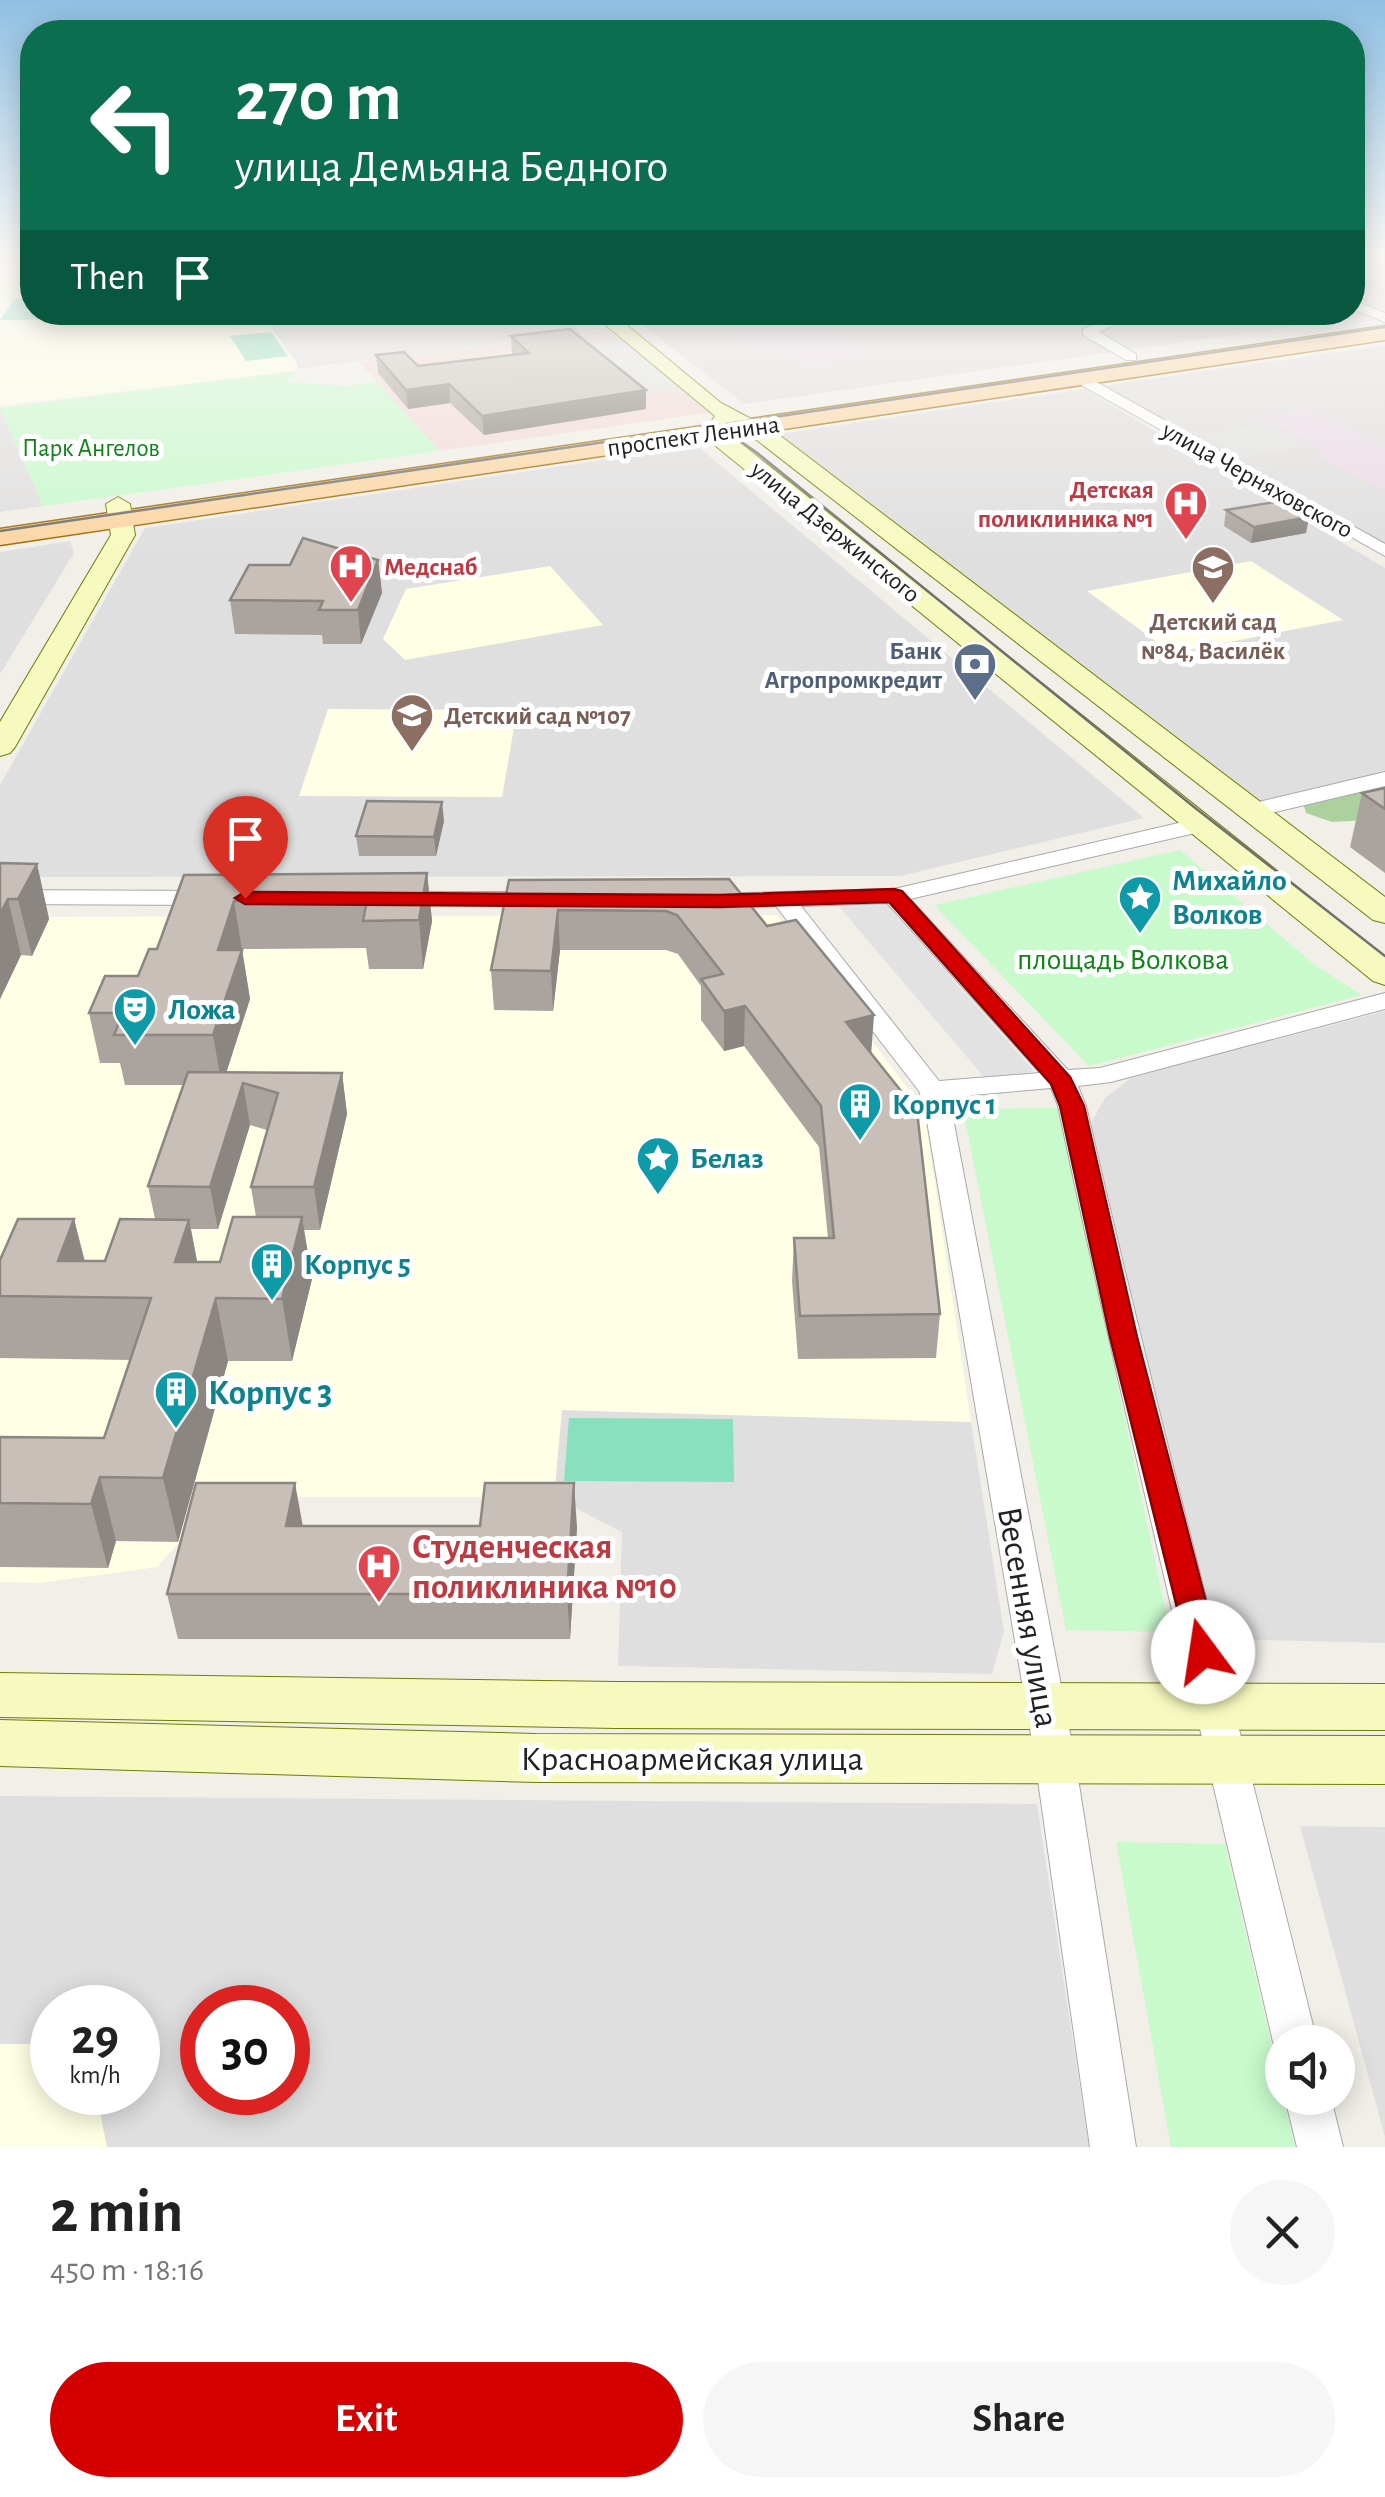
<!DOCTYPE html>
<meta charset="utf-8">
<style>
:root{--surface:#fff;--page:#f6f6f6;--text:#222;--muted:#767676;--accent:#d40000}
body{margin:0;font-family:"Alegreya Sans",sans-serif;background:var(--page);color:var(--text);height:100vh;display:flex;flex-direction:column;font-size:38px;white-space:nowrap}
*{box-sizing:border-box;margin:0}
p{font-size:32px;color:var(--muted)}
.icon{flex:none;width:55px;height:55px;fill:none;stroke:currentColor;stroke-width:2;stroke-linecap:round;stroke-linejoin:round}
.map{position:relative;height:2147px;overflow:hidden}
.panel{display:flex;flex-direction:column;background:var(--surface);flex:1}
.panel>*{flex:none}
.hud{position:absolute;left:20px;top:20px;width:1345px;height:305px;border-radius:40px;box-shadow:0 5px 25px #0003;background:#0b6e4f;color:#fff;overflow:hidden}
.fabs{position:absolute;left:1265px;top:2025px;display:grid;gap:20px}
.fabs a{display:grid;place-items:center;width:90px;height:90px;border-radius:50%;background:var(--surface);box-shadow:0 5px 25px #0003;font-size:50px}
.speed{position:absolute;left:30px;top:1985px;display:flex;gap:20px;font-size:50px;font-weight:700;text-align:center}
.speed>*{display:grid;place-content:center;width:130px;height:130px;border-radius:50%;background:var(--surface);box-shadow:0 5px 25px #0003;line-height:1}
.speed small{font-size:25px;font-weight:400}
.speed .limit{border:15px solid #d22;background:#fff;color:#111}
.pin{position:absolute;display:grid;place-items:center;width:85px;height:85px;color:#fff;margin:-102px -42px;border-radius:50% 50% 50% 0;rotate:-45deg;box-shadow:0 0 10px #0007}
.pin .icon{rotate:45deg}
.me{position:absolute;width:110px;margin:-55px;rotate:346deg;stroke-linejoin:round;filter:drop-shadow(0 0 8px #0008)}
.turn{display:flex;align-items:center;gap:35px;height:210px;padding:0 50px;font-size:45px}
.turn .icon{width:130px;height:130px;stroke-width:2.5}
.turn b{display:block;font-size:70px;line-height:85px}
.then{display:flex;align-items:center;height:95px;padding:0 50px;background:#0003;gap:20px;font-size:38px}
.round{display:grid;place-items:center;flex:none;width:105px;height:105px;border-radius:52px;background:var(--page)}
.head{display:flex;align-items:center;justify-content:space-between;height:170px;padding:0 50px}
h1{font-size:60px;font-weight:700;line-height:75px}
.cta{display:flex;gap:20px;margin-top:auto;padding:20px 50px}
.cta a{flex:1;height:115px;border-radius:60px;background:var(--accent);color:#fff;font-size:40px;font-weight:700;line-height:115px;text-align:center}
.cta a+a{background:var(--page);color:var(--text)}
.map>svg:first-child{display:block}
.residential{fill:#e0dfdf;fill-rule:evenodd}
.commercial{fill:#f2dad9}
.industrial{fill:#ebdbe8}
.education{fill:#ffffe5}
.forest{fill:#add19e}
.park{fill:#c8facc}
.pitch{fill:#88e0be}
.parking{fill:#e2e2e2}
.lines{fill:none;stroke-linecap:round;stroke-linejoin:round}
.street-casing{stroke:#a9a9a9;stroke-width:2}
.secondary-casing{stroke:#707d05;stroke-width:2}
.primary-casing{stroke:#a06b00;stroke-width:3}
.street{fill:#fff;fill-rule:evenodd}
.secondary{fill:#f7fabf;fill-rule:evenodd}
.primary{fill:#fcd6a4;fill-rule:evenodd}
.tram{stroke:#707070;stroke-width:2.5}
.wall{fill:#aba49e;fill-rule:evenodd}
.shaded-wall{fill:#8b8681}
.building{fill:#c7bfb8;stroke:#8b8681;stroke-width:2.5}
.route{fill:#d40000;stroke:#8a0000;stroke-width:2.5}
.labels{text-anchor:middle;stroke-width:10;stroke-linejoin:round;paint-order:stroke}
.far-street-label{font-size:25px;fill:#222;stroke:#fff}
.far-park-label{font-size:25px;fill:#0c8416;stroke:#fff}
.far-health-label{font-size:25px;font-weight:bold;fill:#be3a42;stroke:#fff;text-anchor:end}
.far-education-label{font-size:25px;font-weight:bold;fill:#785e54;stroke:#fff}
.far-service-label{font-size:25px;font-weight:bold;fill:#4e5e75;stroke:#fff;text-anchor:end}
.culture-label{font-size:30px;font-weight:bold;fill:#0d838f;stroke:#fff;text-anchor:start}
.park-label{font-size:30px;fill:#0c8416;stroke:#fff}
.near-culture-label{font-size:35px;font-weight:bold;fill:#0d838f;stroke:#fff;text-anchor:start}
.near-health-label{font-size:35px;font-weight:bold;fill:#be3a42;stroke:#fff;text-anchor:start}
.near-street-label{font-size:35px;fill:#222;stroke:#fff}
</style>
<div class="map">
<svg width="1385" height="2147" viewBox="0 0 1385 2147">
<rect width="100%" height="100%" fill="#f2efe9"/>
<g class="residential">
<polygon points="0,253 32,253 32,312 558,312 582,333 0,406"/>
<polygon points="1353,253 1385,253 1385,311 1353,298"/>
<polygon points="1353,306 1368,316 744,404 627,313 1352,312"/>
<polygon points="1385,345 1385,545 1095,387"/>
<polygon points="1085,389 1385,568 1385,779 1250,811 766,436"/>
<polygon points="0,408 6,422 43,506 0,512"/>
<polygon points="697,446 1144,818 900,876 0,877 0,785 145,528"/>
<polygon points="70,541 74,553 0,674 0,552"/>
<polygon points="1385,1011 1385,1643 1216,1639 1089,1127 1105,1098 1131,1078"/>
<polygon points="561,1410 971,1422 1004,1631 992,1674 618,1666 622,1532 554,1497"/>
<path d="M0 1796 1037 1804 1089 2147H0ZM52 2008H138V2092H52ZM202 2008H288V2092H202Z"/>
<polygon points="1300,1826 1385,1827 1385,2137"/>
</g>
<polygon class="commercial" points="609,330 713,412 439,451 359,362"/>
<g class="industrial">
<polygon points="781,317 797,329 817,326 862,357 807,364 779,344 756,347 725,324"/>
<polygon points="1308,408 1385,448 1385,488 1379,489 1315,454 1325,451 1259,416"/>
</g>
<g class="education">
<polygon points="7,257 32,257 32,312 261,313 298,365 296,371 0,406 0,263"/>
<polygon points="1251,561 1343,620 1172,653 1087,591"/>
<polygon points="550,566 603,625 405,660 383,639 406,589"/>
<polygon points="328,709 517,710 502,797 299,796"/>
<polygon points="777,915 924,1110 971,1422 562,1410 554,1497 220,1497 157,1567 40,1583 0,1582 0,917"/>
<polygon points="0,2044 52,2044 52,2092 96,2093 107,2147 0,2147"/>
</g>
<polygon class="forest" points="1385,784 1385,819 1332,822 1306,813 1304,806 1308,802"/>
<g class="park">
<polygon points="296,371 286,382 345,386 377,382 439,451 43,506 0,408"/>
<polygon points="1180,850 1315,965 1362,995 1089,1066 934,905"/>
<polygon points="1059,1108 1170,1632 1066,1630 963,1109"/>
<polygon points="1116,1842 1225,1844 1295,2147 1171,2147"/>
</g>
<g class="pitch">
<polygon points="14,299 32,299 32,312 103,313 97,319 0,320"/>
<polygon points="271,332 288,356 246,361 230,336"/>
<polygon points="569,1418 733,1419 734,1482 564,1481"/>
</g>
<g class="parking">
<polygon points="622,340 684,389 649,394 589,344"/>
<polygon points="1267,424 1308,446 1244,456 1204,434"/>
<polygon points="884,902 1034,1071 989,1083 836,903"/>
</g>
<g class="lines">
<g class="street-casing">
<g id="street">
<polygon points="1352,300 1385,313 1385,322 1352,309"/>
<polygon points="1103,312 1117,312 1112,326 1099,332 1136,354 1136,360 1126,360 1083,335 1083,329 1101,321"/>
<polygon points="1074,375 1084,375 1385,544 1385,556 1074,381"/>
<polygon points="1385,772 1385,786 1250,818 1239,811 1242,806"/>
<path d="M1200 818 1212 825 1208 830 910 899 1068 1070 1100 1068 1385 993V1009L1111 1082 1078 1086 1086 1106C1158 1419 1241 1730 1317 2042H1282V2059L1273 2042C1202 1730 1124 1419 1058 1106L1051 1088 949 1097 1075 1759 1136 2147H1090L1035 1759 925 1109 919 1091 776 906 709 908 697 901 709 894 894 889ZM887 903 1040 1073 939 1081 801 906Z"/>
<polygon points="0,890 211,891 223,898 211,905 0,904"/>
<polygon points="394,892 541,892 553,899 541,906 385,904 382,899"/>
<polygon points="1285,2098 1331,2098 1343,2147 1297,2147"/>
</g>
</g>
<g class="secondary-casing">
<g id="secondary">
<polygon points="590,312 611,312 721,403 774,431 1385,897 1385,923 1373,920 758,441 730,425 726,431 733,437 1385,957 1385,985 1373,981 717,447 704,432 715,416"/>
<polygon points="118,497 130,504 135,535 15,747 10,753 0,756 0,722 111,535 106,504"/>
<polygon points="0,1673 616,1682 1385,1684 1385,1730 616,1728 0,1717"/>
<polygon points="0,1720 536,1734 1385,1736 1385,1784 536,1782 0,1766"/>
</g>
</g>
<g class="primary-casing">
<polygon id="primary" points="1385,326 1385,340 0,545 0,529"/>
</g>
<use href="#street" class="street"/>
<use href="#secondary" class="secondary"/>
<use href="#primary" class="primary"/>
<g class="tram">
<polyline points="706,431 734,437 756,452 1194,807 1385,956"/>
<polyline points="0,531 1385,327"/>
</g>
</g>
<g class="wall">
<polygon points="511,336 646,409 484,435 450,403 408,409 378,373 376,355 418,366 512,354"/>
<polygon points="1226,510 1309,517 1306,533 1251,543 1224,526"/>
<polygon points="378,560 382,593 361,644 323,644 322,635 235,634 230,600 290,565"/>
<polygon points="1385,788 1385,873 1350,847 1362,793"/>
<polygon points="444,821 436,856 359,856 356,836"/>
<polygon points="0,863 37,864 49,919 32,956 21,955 0,999"/>
<path d="M427 873 432 921 423 969H369L366 948 242 949 250 999 226 1072 342 1073 347 1114 320 1230H304L312 1279 292 1361H228L178 1542 116 1541 108 1568 0 1567V1437L104 1438 130 1360 0 1358V1260L74 1219 85 1261H105L155 1219 148 1186 183 1085H125L120 1063H100L89 1013 138 976 157 949 184 875ZM250 1125 267 1130 251 1187 256 1217 220 1262H197L191 1229H218Z"/>
<polygon points="509,880 767,926 871,1054 940,1314 936,1358 798,1359 792,1281 794,1238 828,1238 819,1147 744,1046 724,1051 701,1020 701,986 678,954 666,950 560,950 553,1011 494,1010 491,970"/>
<polygon points="302,1526 577,1527 570,1639 178,1639 167,1594"/>
</g>
<g class="shaded-wall">
<polygon points="449,384 450,403 408,409 406,390"/>
<polygon points="646,390 646,409 484,435 482,416"/>
<polygon points="1309,517 1306,533 1251,543 1254,527"/>
<polygon points="378,560 382,593 361,644 358,610"/>
<polygon points="442,802 444,821 436,856 434,837"/>
<polygon points="37,864 49,919 32,956 18,899"/>
<polygon points="427,873 432,921 423,969 419,920"/>
<polygon points="8,899 21,955 0,999 0,914"/>
<polygon points="234,901 250,999 222,1086 213,1035 218,950"/>
<polygon points="558,910 560,950 553,1011 551,971"/>
<polygon points="745,1006 744,1046 724,1051 724,1011"/>
<polygon points="874,1015 871,1056 846,1022"/>
<polygon points="342,1073 347,1114 320,1230 314,1187"/>
<polygon points="243,1083 250,1125 218,1229 210,1187"/>
<polygon points="302,1217 312,1279 292,1361 282,1299"/>
<polygon points="74,1219 89,1281 58,1261"/>
<polygon points="189,1220 201,1281 175,1262"/>
<polygon points="216,1298 228,1361 178,1542 163,1478"/>
<polygon points="100,1477 116,1541 108,1568 91,1504"/>
<polygon points="295,1483 303,1527 286,1526"/>
<polygon points="574,1483 577,1527 570,1639 567,1594"/>
</g>
<g class="building">
<polygon points="570,329 646,390 482,416 449,384 406,390 376,355 404,352 418,366 529,353 511,336"/>
<polygon points="1281,501 1309,517 1254,527 1226,510"/>
<polygon points="303,538 378,560 358,610 319,610 323,601 230,600 249,565 290,565"/>
<polygon points="1385,788 1385,809 1362,793"/>
<polygon points="367,801 442,802 434,837 356,836"/>
<polygon points="0,863 37,864 18,899 8,899 0,914"/>
<polygon points="427,873 419,920 363,921 367,900 234,901 218,950 242,950 213,1035 114,1035 123,1013 89,1013 105,976 138,976 149,949 157,949 184,875"/>
<polygon points="729,879 767,926 796,920 874,1015 846,1022 917,1111 940,1314 800,1316 794,1238 834,1238 821,1106 745,1006 724,1011 701,979 723,974 677,915 666,911 558,910 551,971 491,970 509,880"/>
<polygon points="188,1072 342,1073 314,1187 251,1187 278,1093 243,1083 210,1187 148,1186"/>
<polygon points="233,1217 302,1217 282,1299 216,1298 163,1478 100,1477 91,1504 0,1503 0,1437 104,1438 151,1298 0,1296 0,1260 18,1219 74,1219 58,1261 105,1261 120,1219 189,1220 175,1262 220,1262"/>
<polygon points="196,1483 295,1483 286,1526 480,1526 485,1483 574,1483 567,1594 167,1594"/>
</g>
<linearGradient id="sky" x2="0" y2="1"><stop stop-color="#8fc0e4"/><stop offset="0.46" stop-color="#f9f8f5"/><stop offset="1" stop-color="#f9f8f5" stop-opacity="0"/></linearGradient>
<rect width="1385" height="554" fill="url(#sky)"/>
<polygon class="route" points="894,889 902,891 1070,1077 1084,1106 1137,1337 1219,1652 1214,1661 1203,1665 1192,1661 1188,1652 1110,1337 1060,1106 1051,1084 889,902 719,907 245,904 235,898 245,892 719,895"/>
<defs>
<g id="hospital-pin" transform="scale(2.25)"><path d="M0 17L-7.5 6A9.5 9.5 0 1 1 7.5 6Z" fill="#e0444e" stroke="#fff"/><path d="M-5-5h3v3.5h4V-5h3V5h-3V1.5h-4V5h-3Z" fill="#fff"/></g>
<g id="school-pin" transform="scale(2.25)"><path d="M0 17L-7.5 6A9.5 9.5 0 1 1 7.5 6Z" fill="#8d6e63" stroke="#fff"/><path d="M0-5L7-2L0 1L-7-2ZM-4 1L0 2.5L4 1V4Q0 6-4 4Z" fill="#fff"/></g>
<g id="bank-pin" transform="scale(2.25)"><path d="M0 17L-7.5 6A9.5 9.5 0 1 1 7.5 6Z" fill="#5c6f8a" stroke="#fff"/><path d="M-6-4H6V4H-6ZM0-2.3a2.3 2.3 0 1 0 0 4.6a2.3 2.3 0 1 0 0-4.6Z" fill="#fff"/></g>
<g id="sight-pin" transform="scale(2.25)"><path d="M0 17L-7.5 6A9.5 9.5 0 1 1 7.5 6Z" fill="#0f9aa8" stroke="#fff"/><path d="M0-6L1.8-2.2L6-1.7L2.9 1.2L3.7 5.4L0 3.3L-3.7 5.4L-2.9 1.2L-6-1.7L-1.8-2.2Z" fill="#fff"/></g>
<g id="theatre-pin" transform="scale(2.25)"><path d="M0 17L-7.5 6A9.5 9.5 0 1 1 7.5 6Z" fill="#0f9aa8" stroke="#fff"/><path d="M-5-5.5Q0-4 5-5.5V0Q5 5 0 6Q-5 5-5 0ZM-3.3-2.5H-1v1.5H-3.3ZM1-2.5H3.3v1.5H1ZM-2.8 1Q0 5.5 2.8 1Z" fill="#fff"/></g>
<g id="building-pin" transform="scale(2.25)"><path d="M0 17L-7.5 6A9.5 9.5 0 1 1 7.5 6Z" fill="#0f9aa8" stroke="#fff"/><path d="M-4-6H4V6H1V3H-1V6H-4ZM-2.5-4.3h1.7v1.8h-1.7ZM.8-4.3h1.7v1.8H.8ZM-2.5-1h1.7V.8h-1.7ZM.8-1h1.7V.8H.8Z" fill="#fff"/></g>
</defs>
<g fill-rule="evenodd">
<use href="#hospital-pin" x="1186" y="503"/>
<use href="#hospital-pin" x="351" y="566"/>
<use href="#school-pin" x="1213" y="567"/>
<use href="#bank-pin" x="975" y="664"/>
<use href="#school-pin" x="412" y="715"/>
<use href="#sight-pin" x="1140" y="897"/>
<use href="#theatre-pin" x="135" y="1009"/>
<use href="#building-pin" x="860" y="1104"/>
<use href="#sight-pin" x="658" y="1158"/>
<use href="#building-pin" x="272" y="1264"/>
<use href="#building-pin" x="176" y="1392"/>
<use href="#hospital-pin" x="379" y="1566"/>
</g>
<g class="labels">
<g class="far-street-label">
<text transform="translate(693 435) rotate(-8)" y="9">проспект Ленина</text>
<text transform="translate(1258 479) rotate(29)" y="9">улица Черняховского</text>
<text transform="translate(836 531) rotate(39)" y="9">улица Дзержинского</text>
</g>
<g class="far-park-label">
<text x="91" y="456">Парк Ангелов</text>
</g>
<g class="far-health-label">
<text x="1154" y="498">Детская<tspan x="1154" dy="29">поликлиника №1</tspan></text>
<text x="384" y="575" text-anchor="start">Медснаб</text>
</g>
<g class="far-education-label">
<text x="1213" y="630">Детский сад<tspan x="1213" dy="29">№84, Василёк</tspan></text>
<text x="444" y="724" text-anchor="start">Детский сад №107</text>
</g>
<g class="far-service-label">
<text x="942" y="659">Банк<tspan x="942" dy="29">Агропромкредит</tspan></text>
</g>
<g class="culture-label">
<text x="1172" y="890">Михайло<tspan x="1172" dy="34">Волков</tspan></text>
<text x="168" y="1019">Ложа</text>
<text x="892" y="1114">Корпус 1</text>
<text x="690" y="1168">Белаз</text>
<text x="304" y="1274">Корпус 5</text>
</g>
<g class="park-label">
<text x="1123" y="969">площадь Волкова</text>
</g>
<g class="near-culture-label">
<text x="208" y="1404">Корпус 3</text>
</g>
<g class="near-health-label">
<text x="412" y="1558">Студенческая<tspan x="412" dy="40">поликлиника №10</tspan></text>
</g>
<g class="near-street-label">
<text transform="translate(1029 1617) rotate(80)" y="12">Весенняя улица</text>
<text x="692" y="1770">Красноармейская улица</text>
</g>
</g>
</svg>
<div class="fabs">
<a><svg class="icon" aria-label="sound" viewBox="0 0 24 24"><path d="M4 9h4l5-4v14l-5-4H4zM17 9q2 3 0 6"/></svg></a>
</div>
<div class="speed"><div>29<small>km/h</small></div><div class="limit">30</div></div>
<div class="pin" style="left:245px;top:898px;background:#d93025"><svg class="icon" aria-label="arrive" viewBox="0 0 24 24"><path d="M6 21V4h12l-3 4 3 4H6"/></svg></div>
<svg class="me" style="left:1203px;top:1652px" viewBox="-20 -20 40 40"><circle r="19" fill="#fff"/><path d="M0-13L10 11 0 6-10 11z" fill="#d40000"/></svg>
<div class="hud">
<div class="turn"><svg class="icon" aria-label="left" viewBox="0 0 24 24"><path d="M17 20v-9H6M10 6l-5 5 5 5"/></svg><div><b>270 m</b>улица Демьяна Бедного</div></div>
<div class="then">Then<svg class="icon" aria-label="arrive" viewBox="0 0 24 24"><path d="M6 21V4h12l-3 4 3 4H6"/></svg></div>
</div>
</div>
<section class="panel">
<div class="head"><div><h1>2 min</h1><p>450 m · 18:16</p></div><a class="round"><svg class="icon" aria-label="close" viewBox="0 0 24 24"><path d="M6 6l12 12M18 6L6 18"/></svg></a></div>
<div class="cta"><a>Exit</a><a>Share</a></div>
</section>
